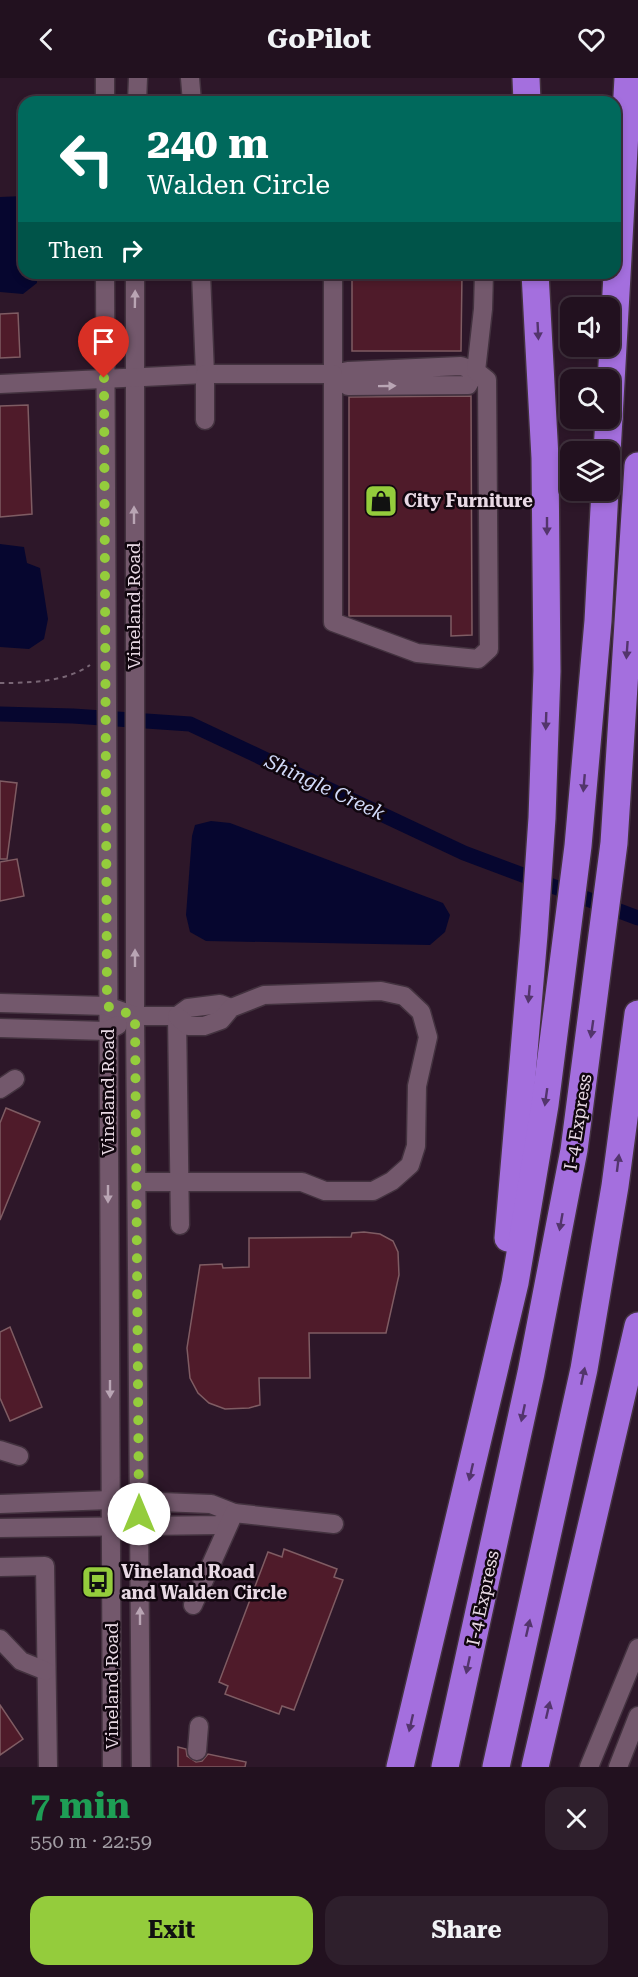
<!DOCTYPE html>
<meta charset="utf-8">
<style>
:root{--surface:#22111f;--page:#2e1f2c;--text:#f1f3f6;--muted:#a29da4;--line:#3f313d;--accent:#94cc3c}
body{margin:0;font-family:"Roboto Serif",serif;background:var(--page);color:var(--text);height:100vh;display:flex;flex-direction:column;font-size:22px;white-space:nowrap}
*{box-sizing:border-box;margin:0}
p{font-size:20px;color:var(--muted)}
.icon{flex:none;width:33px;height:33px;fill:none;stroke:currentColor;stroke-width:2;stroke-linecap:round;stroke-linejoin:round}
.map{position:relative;height:1689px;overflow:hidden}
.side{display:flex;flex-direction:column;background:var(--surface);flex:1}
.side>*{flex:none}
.top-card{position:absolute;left:18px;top:18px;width:603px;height:183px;border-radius:18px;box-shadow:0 3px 9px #0003,0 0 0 2px var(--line);background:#00695c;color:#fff;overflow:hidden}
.buttons{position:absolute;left:560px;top:219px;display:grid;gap:12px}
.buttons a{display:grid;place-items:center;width:60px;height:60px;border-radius:12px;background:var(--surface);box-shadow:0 3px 9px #0003,0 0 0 2px var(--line);font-size:30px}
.pin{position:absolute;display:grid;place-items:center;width:51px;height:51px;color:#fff;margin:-62px -26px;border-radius:50% 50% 50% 0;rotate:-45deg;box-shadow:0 0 6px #0007}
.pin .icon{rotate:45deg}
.me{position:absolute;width:66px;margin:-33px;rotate:0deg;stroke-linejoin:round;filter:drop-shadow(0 0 4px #0008)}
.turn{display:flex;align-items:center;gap:21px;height:126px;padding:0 30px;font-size:27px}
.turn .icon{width:78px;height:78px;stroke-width:2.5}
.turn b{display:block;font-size:42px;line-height:51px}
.then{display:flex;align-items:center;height:57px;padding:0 30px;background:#0003;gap:12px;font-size:22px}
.round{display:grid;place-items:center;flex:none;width:63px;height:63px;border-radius:18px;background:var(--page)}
.summary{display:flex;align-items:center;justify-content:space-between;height:102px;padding:0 30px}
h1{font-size:36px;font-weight:700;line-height:45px;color:#1e9e55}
.button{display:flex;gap:12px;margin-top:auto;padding:12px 30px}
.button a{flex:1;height:69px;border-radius:18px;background:var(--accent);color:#111;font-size:24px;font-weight:700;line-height:69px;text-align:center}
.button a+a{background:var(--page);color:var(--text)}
header{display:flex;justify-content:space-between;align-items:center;height:78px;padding:0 30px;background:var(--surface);font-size:27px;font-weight:700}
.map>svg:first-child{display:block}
.water{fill:#06062f}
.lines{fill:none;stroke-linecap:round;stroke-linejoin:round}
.canal{stroke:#06062f;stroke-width:15}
.building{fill:#4f1b2a;stroke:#7f5c63;stroke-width:1.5}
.minor-casing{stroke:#43323f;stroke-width:21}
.highway-casing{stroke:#43323f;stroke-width:30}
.path{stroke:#796675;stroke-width:2;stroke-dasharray:4.5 4.5;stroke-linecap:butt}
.minor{stroke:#73586c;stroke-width:18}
.highway{stroke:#a46fde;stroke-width:27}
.oneway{fill:#b9a5b4}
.oneway2{fill:#53356c}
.route{stroke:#94cc3c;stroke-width:10;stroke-dasharray:0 18}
.labels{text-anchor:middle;stroke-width:5;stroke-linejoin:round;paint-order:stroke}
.poi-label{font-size:18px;font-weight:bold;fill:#e8d9e4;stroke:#10060e;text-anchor:start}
.street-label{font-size:18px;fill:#e8d9e4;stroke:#10060e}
.water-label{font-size:20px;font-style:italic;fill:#d2dbfa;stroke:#10060e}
</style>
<header><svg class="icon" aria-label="back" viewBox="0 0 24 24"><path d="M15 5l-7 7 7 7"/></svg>GoPilot<svg class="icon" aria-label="heart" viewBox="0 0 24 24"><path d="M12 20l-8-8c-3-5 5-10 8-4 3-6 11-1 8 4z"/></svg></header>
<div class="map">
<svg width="638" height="1689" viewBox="0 0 638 1689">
<rect width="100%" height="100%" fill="#2d1729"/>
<g class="water">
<polygon points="24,118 24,195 37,195 37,205 23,216 0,214 0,119"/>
<polygon points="0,466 24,469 27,485 40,490 48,541 44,561 29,571 0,569"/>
<polygon points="211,743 230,745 443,825 450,837 445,854 430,867 206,863 190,854 186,837 192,758 195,747"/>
</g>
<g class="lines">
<polyline class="canal" points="0,636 73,638 190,646 464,775 638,840"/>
</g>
<g class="building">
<polygon points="352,195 462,195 461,273 352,273"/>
<polygon points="18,235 20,279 0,280 0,236"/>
<polygon points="471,318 472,557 451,558 451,538 349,538 349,319"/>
<polygon points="28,327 32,436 0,439 0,328"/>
<polygon points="0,703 17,705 7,781 0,781"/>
<polygon points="17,781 24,818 0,823 0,784"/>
<polygon points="6,1030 40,1044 0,1142 0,1045"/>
<polygon points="364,1154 380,1156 393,1163 398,1174 399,1197 386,1255 309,1255 310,1300 259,1300 260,1327 249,1330 225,1331 209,1325 198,1315 190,1300 187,1270 200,1187 222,1186 223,1190 249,1189 249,1160 351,1159 352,1155"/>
<polygon points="10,1249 42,1329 10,1343 0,1320 0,1254"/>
<polygon points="284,1471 337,1491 334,1499 343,1502 294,1632 282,1628 279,1636 225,1616 228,1608 219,1604 268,1474 282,1479"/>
<polygon points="0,1627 23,1661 0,1677"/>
<polygon points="178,1669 186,1671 187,1678 196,1684 202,1683 208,1676 246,1684 245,1689 178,1689"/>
</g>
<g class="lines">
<g class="minor-casing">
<g id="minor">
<polyline points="190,0 192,24"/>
<polyline points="105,24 105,0"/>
<polyline points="137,24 138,0"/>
<polyline points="105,195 112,1689"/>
<polyline points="135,195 135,938 141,1689"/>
<polyline points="333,195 333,296 348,308 468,307 476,293 461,288 348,293 333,296"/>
<polyline points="0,306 205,296 201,195"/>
<polyline points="205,342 205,296 333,296 333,544 417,575 478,581 489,571 487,302 476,293 483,231 484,195"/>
<polyline points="0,925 107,928 135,938 177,938 188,930 220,926 231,930"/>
<polyline points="177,938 180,1147"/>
<polyline points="0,950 107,953 118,947"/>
<polyline points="0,1011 15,1001"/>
<polyline points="137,1104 302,1104 325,1113 373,1113 392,1103 410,1087 416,1068 417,1008 428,959 421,934 404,918 381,913 264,917 231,930 221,942 204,948 188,948 177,938"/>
<polyline points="0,1372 19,1378"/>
<polyline points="0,1426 110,1422 211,1426 234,1435 219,1447 0,1450"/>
<polyline points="0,1489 45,1488 48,1689"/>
<polyline points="193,1527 234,1435 334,1446"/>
<polyline points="0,1561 21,1583 46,1593"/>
<polyline points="197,1673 199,1648"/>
<polyline points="589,1689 638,1570"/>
<polyline points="618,1689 638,1638"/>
</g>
</g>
<g class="highway-casing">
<g id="highway">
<polyline points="526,0 527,24"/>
<polyline points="609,340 628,0"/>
<polyline points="607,374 609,340"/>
<polyline points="508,1160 534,857 542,740 547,593 545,380 535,195"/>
<polyline points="400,1689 515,1205 545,1027 578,768 598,543 605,412"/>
<polyline points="445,1689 531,1295 574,1072 614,765 638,388"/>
<polyline points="496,1689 584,1291 615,1108 638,936"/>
<polyline points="535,1689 638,1248"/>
</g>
</g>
<path class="path" d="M0 605C29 605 66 604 90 587"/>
<use href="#minor" class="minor"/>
<use href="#highway" class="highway"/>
</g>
<defs><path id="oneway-solid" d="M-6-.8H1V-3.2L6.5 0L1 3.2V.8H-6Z" transform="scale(1.5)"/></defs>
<g class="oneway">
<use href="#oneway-solid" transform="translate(135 221) rotate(-89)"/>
<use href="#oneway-solid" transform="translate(387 308) rotate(-1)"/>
<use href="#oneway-solid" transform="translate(134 437) rotate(-90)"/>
<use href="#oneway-solid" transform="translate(135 880) rotate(-90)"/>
<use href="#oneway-solid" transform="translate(108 1116) rotate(90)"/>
<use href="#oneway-solid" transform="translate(110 1311) rotate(90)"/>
<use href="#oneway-solid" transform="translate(140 1538) rotate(-90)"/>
</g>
<g class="oneway2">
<use href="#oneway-solid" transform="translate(538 253) rotate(87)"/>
<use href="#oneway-solid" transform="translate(547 448) rotate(90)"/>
<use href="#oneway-solid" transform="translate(627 572) rotate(94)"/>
<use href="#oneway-solid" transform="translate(546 643) rotate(92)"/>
<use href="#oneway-solid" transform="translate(584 705) rotate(95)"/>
<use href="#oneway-solid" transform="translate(529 916) rotate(95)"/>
<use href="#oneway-solid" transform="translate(592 951) rotate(98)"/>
<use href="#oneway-solid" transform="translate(546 1019) rotate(98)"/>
<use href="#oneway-solid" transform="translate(618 1085) rotate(-83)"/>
<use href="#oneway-solid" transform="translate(561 1144) rotate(100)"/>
<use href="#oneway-solid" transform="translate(583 1298) rotate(-78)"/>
<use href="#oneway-solid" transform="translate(523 1335) rotate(102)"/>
<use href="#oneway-solid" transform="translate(471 1394) rotate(103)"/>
<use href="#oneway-solid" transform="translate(528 1550) rotate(-77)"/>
<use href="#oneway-solid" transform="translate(468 1587) rotate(102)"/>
<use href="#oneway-solid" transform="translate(548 1632) rotate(-77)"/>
<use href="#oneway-solid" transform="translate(411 1645) rotate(103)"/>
</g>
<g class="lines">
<polyline class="route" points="104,300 107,928 135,938 139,1436"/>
</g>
<defs>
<g id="shop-square" transform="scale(1.725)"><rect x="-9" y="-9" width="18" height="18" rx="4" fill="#94cc3c" stroke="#10060e"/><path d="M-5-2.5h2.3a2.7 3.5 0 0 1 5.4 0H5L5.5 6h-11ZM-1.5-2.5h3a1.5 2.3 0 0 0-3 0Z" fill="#111"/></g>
<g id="bus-square" transform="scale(1.725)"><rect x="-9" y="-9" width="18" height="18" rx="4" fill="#94cc3c" stroke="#10060e"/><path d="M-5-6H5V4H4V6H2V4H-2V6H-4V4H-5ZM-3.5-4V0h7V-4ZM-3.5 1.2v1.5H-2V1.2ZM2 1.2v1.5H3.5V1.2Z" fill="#111"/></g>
</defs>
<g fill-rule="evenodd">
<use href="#shop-square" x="381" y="423"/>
<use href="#bus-square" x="98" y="1504"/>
</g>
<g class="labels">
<g class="poi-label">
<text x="404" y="429">City Furniture</text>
<text x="121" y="1500">Vineland Road<tspan x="121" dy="21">and Walden Circle</tspan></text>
</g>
<g class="street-label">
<text transform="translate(134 528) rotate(-90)" y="6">Vineland Road</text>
<text transform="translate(108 1014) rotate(-90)" y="6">Vineland Road</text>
<text transform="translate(578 1044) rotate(-81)" y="6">I-4 Express</text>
<text transform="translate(483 1520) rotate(-78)" y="6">I-4 Express</text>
<text transform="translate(112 1608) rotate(-90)" y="6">Vineland Road</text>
</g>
<g class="water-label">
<text transform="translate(325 709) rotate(25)" y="7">Shingle Creek</text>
</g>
</g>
</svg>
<div class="buttons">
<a><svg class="icon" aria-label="sound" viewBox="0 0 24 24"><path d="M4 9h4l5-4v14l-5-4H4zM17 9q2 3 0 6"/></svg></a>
<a><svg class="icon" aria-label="search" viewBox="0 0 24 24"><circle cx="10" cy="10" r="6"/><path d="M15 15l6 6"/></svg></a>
<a><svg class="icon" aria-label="layers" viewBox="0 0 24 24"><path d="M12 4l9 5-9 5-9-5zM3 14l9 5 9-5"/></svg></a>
</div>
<div class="pin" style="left:104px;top:300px;background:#d93025"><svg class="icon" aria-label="arrive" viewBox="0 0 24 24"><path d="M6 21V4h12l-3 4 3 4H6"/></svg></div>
<svg class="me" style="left:139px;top:1436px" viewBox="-20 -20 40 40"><circle r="19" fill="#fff"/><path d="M0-13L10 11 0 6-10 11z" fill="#94cc3c"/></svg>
<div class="top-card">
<div class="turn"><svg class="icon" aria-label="left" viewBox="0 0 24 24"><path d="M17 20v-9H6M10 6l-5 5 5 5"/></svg><div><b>240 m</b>Walden Circle</div></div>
<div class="then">Then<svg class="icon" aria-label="right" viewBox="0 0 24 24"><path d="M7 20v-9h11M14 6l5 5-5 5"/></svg></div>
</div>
</div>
<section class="side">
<div class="summary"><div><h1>7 min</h1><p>550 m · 22:59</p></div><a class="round"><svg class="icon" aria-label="close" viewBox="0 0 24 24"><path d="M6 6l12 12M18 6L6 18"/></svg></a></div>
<div class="button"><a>Exit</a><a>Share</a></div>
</section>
